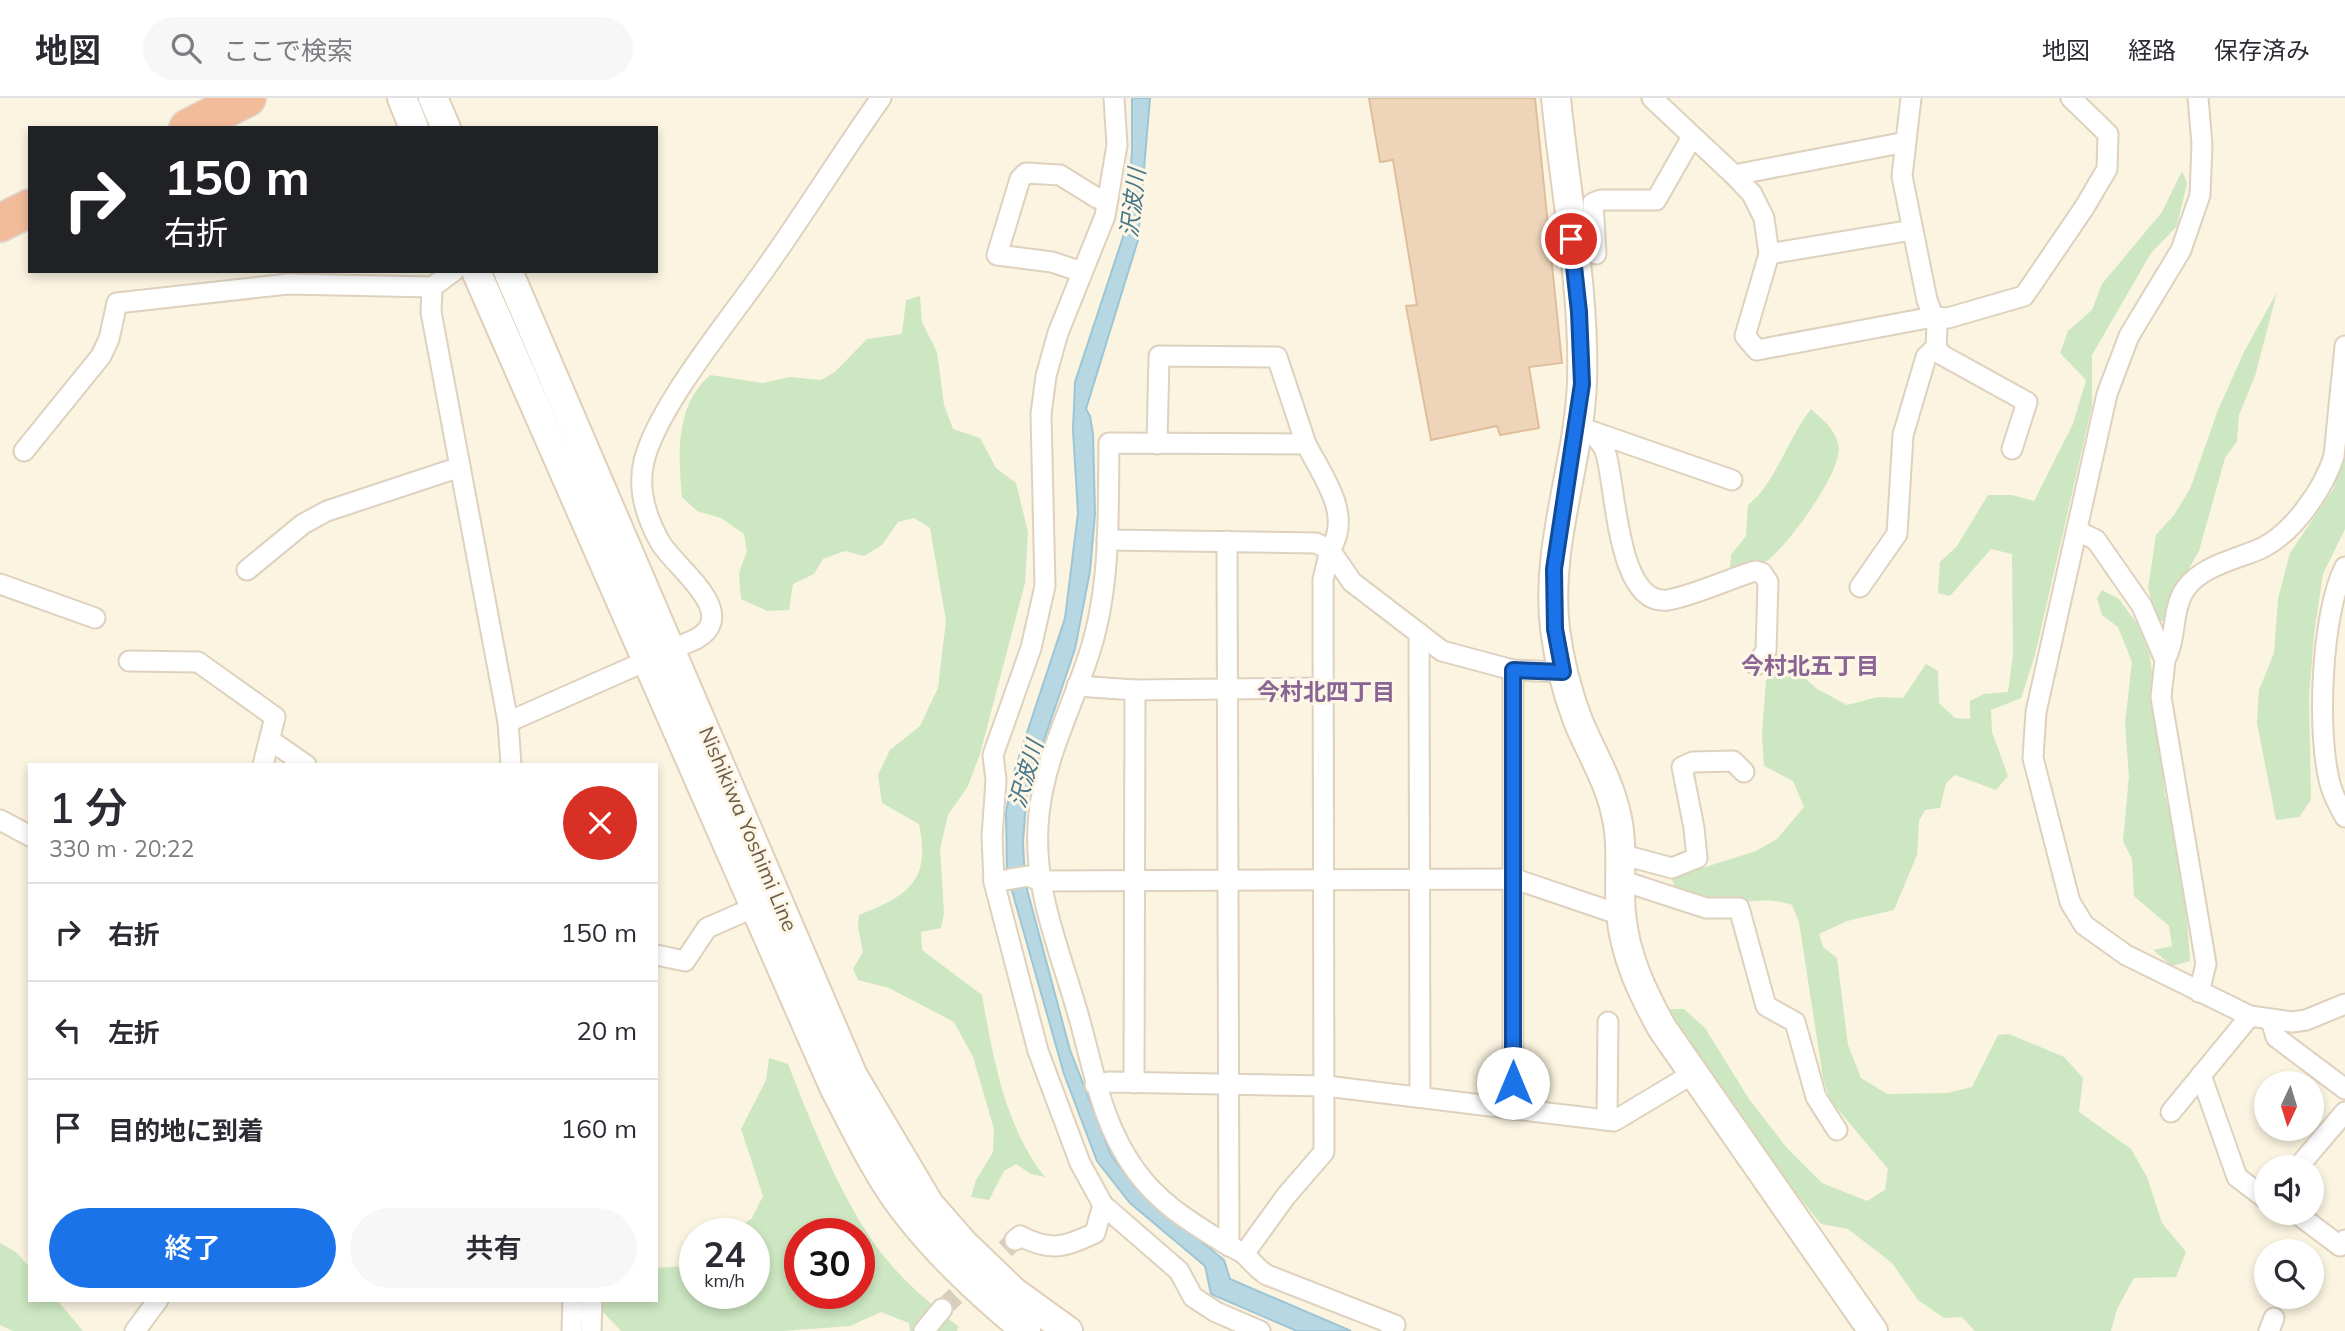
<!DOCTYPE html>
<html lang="ja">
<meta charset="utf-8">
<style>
:root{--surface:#fff;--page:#f7f7f7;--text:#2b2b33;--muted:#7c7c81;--line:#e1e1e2;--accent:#1a73e8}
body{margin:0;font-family:Mulish,"Noto Sans JP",sans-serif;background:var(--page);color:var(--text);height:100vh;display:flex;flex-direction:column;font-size:26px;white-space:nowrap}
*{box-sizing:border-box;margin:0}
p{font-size:23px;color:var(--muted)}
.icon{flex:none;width:38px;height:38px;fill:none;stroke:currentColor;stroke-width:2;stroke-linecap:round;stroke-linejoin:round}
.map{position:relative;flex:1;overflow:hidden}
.side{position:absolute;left:28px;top:665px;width:630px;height:539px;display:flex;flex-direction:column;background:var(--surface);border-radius:0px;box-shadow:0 4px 10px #0003}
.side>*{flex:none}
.banner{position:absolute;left:28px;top:28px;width:630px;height:147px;border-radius:0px;box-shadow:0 4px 10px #0003;background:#202124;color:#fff;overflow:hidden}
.needle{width:46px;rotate:184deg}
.buttons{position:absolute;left:2254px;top:973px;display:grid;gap:14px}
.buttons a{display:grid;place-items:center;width:70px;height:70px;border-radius:50%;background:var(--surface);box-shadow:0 4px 10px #0003;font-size:35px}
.speed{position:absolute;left:679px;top:1120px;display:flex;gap:14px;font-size:35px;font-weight:700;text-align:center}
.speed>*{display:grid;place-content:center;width:91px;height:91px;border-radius:50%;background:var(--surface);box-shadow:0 4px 10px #0003;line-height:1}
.speed small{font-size:18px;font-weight:400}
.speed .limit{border:10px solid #d22;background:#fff;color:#111}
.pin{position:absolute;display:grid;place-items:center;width:60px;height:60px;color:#fff;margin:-30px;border:4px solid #fff;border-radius:50%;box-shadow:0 2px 7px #0007}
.me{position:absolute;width:77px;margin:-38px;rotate:0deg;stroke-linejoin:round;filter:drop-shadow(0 0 5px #0008)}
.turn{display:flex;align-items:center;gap:24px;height:147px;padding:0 21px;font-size:32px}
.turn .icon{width:91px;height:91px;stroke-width:2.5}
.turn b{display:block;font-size:49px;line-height:60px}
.round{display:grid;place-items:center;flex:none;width:74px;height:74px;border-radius:37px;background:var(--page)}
.head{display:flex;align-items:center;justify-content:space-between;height:119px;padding:0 21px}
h1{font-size:42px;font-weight:600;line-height:52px}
.primary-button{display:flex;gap:14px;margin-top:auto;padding:14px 21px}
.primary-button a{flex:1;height:80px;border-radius:42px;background:var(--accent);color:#fff;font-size:28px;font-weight:600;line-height:80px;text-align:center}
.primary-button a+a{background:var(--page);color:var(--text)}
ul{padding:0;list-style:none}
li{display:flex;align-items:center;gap:21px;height:98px;padding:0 21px;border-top:2px solid var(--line)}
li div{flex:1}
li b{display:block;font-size:26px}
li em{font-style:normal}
header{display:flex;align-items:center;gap:42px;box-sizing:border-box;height:98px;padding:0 35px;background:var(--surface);border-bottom:2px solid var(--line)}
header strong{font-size:33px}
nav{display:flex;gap:38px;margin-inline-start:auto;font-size:24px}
.search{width:490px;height:63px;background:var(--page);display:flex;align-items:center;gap:18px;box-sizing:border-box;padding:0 24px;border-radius:38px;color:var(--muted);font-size:26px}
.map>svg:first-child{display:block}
.green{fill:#cce7c1;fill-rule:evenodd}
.water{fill:#b7d7e3;stroke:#9ec5d4;stroke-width:2}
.building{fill:#eed5ba;stroke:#e0be9c;stroke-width:2}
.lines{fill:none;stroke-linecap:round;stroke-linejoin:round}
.street-tunnel{stroke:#d8cebb;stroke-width:19;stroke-dasharray:19 10;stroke-linecap:butt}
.street-casing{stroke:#ded1be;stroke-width:23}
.secondary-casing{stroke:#e0d0b9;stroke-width:32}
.highway-casing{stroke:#ddd8d4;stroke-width:40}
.street{stroke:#fff;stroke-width:19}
.secondary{stroke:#fff;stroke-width:28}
.highway{stroke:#f2bc9b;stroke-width:37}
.route-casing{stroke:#114b97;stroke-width:18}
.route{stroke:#1a73e8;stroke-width:12}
.labels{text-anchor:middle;stroke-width:6;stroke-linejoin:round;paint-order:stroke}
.street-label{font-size:21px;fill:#705c4a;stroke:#fef7e7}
.water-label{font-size:23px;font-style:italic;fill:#48778a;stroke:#fef7e7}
.neighbourhood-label{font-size:23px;font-weight:bold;fill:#896593;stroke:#fef7e7}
</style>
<header>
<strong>地図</strong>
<div class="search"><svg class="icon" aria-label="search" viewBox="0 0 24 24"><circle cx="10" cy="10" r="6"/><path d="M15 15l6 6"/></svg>ここで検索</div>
<nav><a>地図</a><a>経路</a><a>保存済み</a></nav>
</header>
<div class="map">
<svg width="2345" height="1233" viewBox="0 0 2345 1233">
<rect width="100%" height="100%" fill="#fbf4e1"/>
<g class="green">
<path d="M2182 73 2187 85 2177 128 2151 155 2092 257V308L2035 557 2021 600 1991 612 1992 634 2008 678 1996 692 1955 677 1946 685 1940 710 1925 712 1919 723 1917 757 1894 812 1847 823 1819 836 1823 849 1837 860 1848 947 1861 980 1887 996 1947 995 1972 989 1998 937 2009 936 2064 959 2083 980 2079 1014 2131 1051 2147 1079 2162 1125 2186 1154 2176 1179 2134 1180 2117 1211 2111 1233H1975L1962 1219 1944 1220 1918 1202 1892 1165 1848 1131 1821 1126 1752 1041 1665 911H1684L1705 930 1749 1001 1787 1050 1822 1085 1867 1103 1885 1092 1888 1071 1830 1002 1823 980 1799 824 1792 807C1766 799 1760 804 1736 804 1715 804 1695 795 1675 789L1671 780 1756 753 1777 741 1804 709 1793 683 1764 668 1762 635 1766 582 1780 568 1797 573 1817 591 1847 607 1878 599 1903 600 1926 566 1938 573 1939 605 1955 620 1970 621V603L1984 596 2008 594 2013 557 2012 456 1991 451 1950 498 1938 495 1940 464 1957 448 1988 397H2012L2034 403 2073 326 2086 282 2060 255 2068 233 2092 212 2102 186 2162 114Z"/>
<polygon points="2277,194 2255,278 2239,317 2237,343 2225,360 2199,453 2174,496 2169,523 2157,523 2148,490 2156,437 2174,417 2190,391 2218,312 2244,254"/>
<path d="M920 198 922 224 937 254 944 307 953 331 980 340 996 370 1016 385 1028 434 1025 485 980 656 968 688 948 717 940 751 944 816 941 830 921 834 922 852 982 897C993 960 1005 1029 1045 1079L1031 1076 1016 1066 1004 1073 989 1102 971 1099 976 1082 993 1054 994 1031 973 959 954 924 889 890 858 882 853 871 863 854 858 829 859 817C909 797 931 783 919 726L882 705 878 677 890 652 920 628 938 590 946 523 930 430 914 420 898 424 882 447 864 458 845 453 823 461 814 476 793 486 789 512 767 513 741 501 739 475 747 453 744 436 721 420 697 413 682 399C678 357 675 308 710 277L763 285 790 279 821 282 835 274 867 241 902 236 906 202Z"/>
<path d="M1811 311C1822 321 1834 330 1838 345 1846 370 1788 447 1767 463 1758 469 1741 471 1730 473L1731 457 1746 438 1748 407C1774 388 1789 338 1811 311Z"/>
<polygon points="2345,352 2345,431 2323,476 2314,536 2309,600 2311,702 2299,719 2276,722 2257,625 2259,592 2274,555 2278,501 2290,455 2334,390"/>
<polygon points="2102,492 2119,501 2138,527 2150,557 2165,697 2183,770 2190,863 2172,868 2153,852 2172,848 2169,828 2134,798 2132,761 2123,743 2129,678 2125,625 2132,564 2118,529 2102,517 2097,500"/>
<path d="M769 960 788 966C811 1025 847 1116 888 1163 908 1188 935 1209 959 1229L957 1233H910L909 1225 881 1214 850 1228 783 1233H621L603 1214 602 1202H656V1170L685 1168 695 1160V1195H754V1136H730L752 1120 763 1098 741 1031 766 982ZM800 1136H859V1195H800Z"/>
<polygon points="0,1145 16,1154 30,1170 30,1202 57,1202 83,1233 13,1233 0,1227"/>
</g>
<polygon class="water" points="1132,0 1150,0 1138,142 1086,311 1090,318 1093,336 1095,416 1090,473 1075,551 1027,692 1023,744 1025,784 1070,952 1111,1057 1135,1089 1224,1162 1230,1181 1351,1233 1297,1233 1211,1196 1205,1168 1130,1105 1097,1063 1064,976 1007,775 1006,714 1014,674 1065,520 1078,415 1073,332 1075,284 1127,127 1132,52"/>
<polygon class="building" points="1369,0 1535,0 1562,265 1529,269 1539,330 1500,337 1497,328 1431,342 1406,208 1417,207 1393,62 1380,64"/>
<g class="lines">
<polyline class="street-tunnel" points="942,1211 1015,1142"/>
<g class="street-casing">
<g id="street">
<polyline points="1114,0 1117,47 1105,118 1058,235 1046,278 1041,316 1045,488 1031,550 993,657 996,682 992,739 994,784 1028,778 1040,783 1515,781 1621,817"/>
<polyline points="1652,0 1734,77 1752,96 1764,120 1769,156 1745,238 1757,252 1933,219 1948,220 2024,198 2084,110 2107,71 2108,36 2071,0"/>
<polyline points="2198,0 2202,46 2200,97 2181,152 2129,238 2107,296 2036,614 2033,660 2070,804 2084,827 2126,857 2250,918 2292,924 2306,922 2345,906"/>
<polyline points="1734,77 1906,44"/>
<polyline points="1596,156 1593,105 1601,102 1656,102 1692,39"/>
<polyline points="1769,156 1912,132"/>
<polyline points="1082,174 1052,164 997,157 1020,81 1026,75 1060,77 1097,100 1108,101"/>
<polyline points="432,189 431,214 508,624 511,667"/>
<polyline points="1936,249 1942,257 2027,304 2012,351"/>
<path d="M1578 324C1588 332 1603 343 1606 356 1616 389 1617 509 1668 502 1692 498 1729 481 1755 473L1762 475 1768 484 1766 553 1756 567"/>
<polyline points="1591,333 1732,382"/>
<polyline points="1157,346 1159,258 1277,259 1306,346"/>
<polyline points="24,353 101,258 109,241 117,205 288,186 432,189 454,173"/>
<polyline points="2078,433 2096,442 2142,508 2165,562 2161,599 2206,866 2199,894"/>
<polyline points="1107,442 1316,445 1330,452 1323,482 1324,1054 1286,1098 1244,1156"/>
<polyline points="1227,443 1229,1148"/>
<path d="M2345 469C2321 515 2316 639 2331 689 2334 699 2340 710 2345 719"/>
<polyline points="247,472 303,426 327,413 460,369"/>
<polyline points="0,486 95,520"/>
<polyline points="1860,489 1897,436 1903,337 1926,259 1936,249 1937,228 1927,202 1902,78 1911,0"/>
<polyline points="1419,535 1420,999"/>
<path d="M2165 562C2177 540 2171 511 2186 490 2203 467 2238 461 2262 450 2294 434 2324 390 2334 358L2345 248"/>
<polyline points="129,563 198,564 275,619 263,667"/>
<polyline points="1513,572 1513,1011"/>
<polyline points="1077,588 1135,592 1323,590"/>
<path d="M508 624 696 541C742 515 674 469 660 444 646 419 637 392 644 363 658 307 731 220 765 171 805 115 841 56 881 0"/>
<polyline points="270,642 306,667"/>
<polyline points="0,722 30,738"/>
<polyline points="1620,756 1672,770 1697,760 1694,730 1682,669 1693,664 1733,663 1744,674"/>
<polyline points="1620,782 1706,810 1739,810 1766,908 1795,924 1816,999 1837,1032"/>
<polyline points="994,784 1038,953 1080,1065 1103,1107 1179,1173 1193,1199 1216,1214 1260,1233"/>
<polyline points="656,857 685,863 707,830 755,809"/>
<polyline points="2271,922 2276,939 2345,991"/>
<polyline points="2201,977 2237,1079 2266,1101"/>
<polyline points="1134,985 1135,592"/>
<polyline points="1095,987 1109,984 1326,988 1614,1023 1694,975"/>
<polyline points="2171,1014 2250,918"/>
<polyline points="1607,1022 1608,924"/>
<polyline points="2298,1069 2345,1014"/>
<polyline points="2296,1115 2340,1148 2345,1142"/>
<path d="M1015 1142 1020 1138C1051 1154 1065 1149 1095 1135L1103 1107"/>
<polyline points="135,1233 158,1202"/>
<polyline points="572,1233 573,1202"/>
<polyline points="591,1233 592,1202"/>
<polyline points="924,1233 942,1211"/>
<path d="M1391 1233 1395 1227 1267 1177C1257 1171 1252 1163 1244 1156 1237 1151 1228 1148 1221 1143 1189 1123 1159 1105 1136 1073 1101 1025 1094 972 1078 916 1059 849 1031 788 1039 716 1045 657 1074 606 1091 550 1111 485 1108 413 1109 345L1306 346C1323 379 1353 417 1330 452L1352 484 1442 553 1513 572 1563 574"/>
<polyline points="2269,1233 2274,1220"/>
</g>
</g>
<g class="secondary-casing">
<g id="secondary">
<polyline points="402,0 414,30"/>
<polyline points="433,0 446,30"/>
<path d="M1556 0C1565 93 1585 192 1582 284 1579 367 1545 447 1555 531 1559 562 1567 594 1578 623 1591 654 1609 683 1616 716 1624 748 1618 783 1621 816 1625 858 1642 894 1662 930L1873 1233"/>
<path d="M476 173 834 989C856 1031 876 1074 904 1111 940 1158 982 1196 1026 1233"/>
<polyline points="508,173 853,978 929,1106 963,1145 1014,1194 1068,1233"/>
</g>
</g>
<g class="highway-casing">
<g id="highway">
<polyline points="188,30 247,0"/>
<polyline points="0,125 30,110"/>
</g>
</g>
<use href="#street" class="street"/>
<use href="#secondary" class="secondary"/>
<use href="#highway" class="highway"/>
</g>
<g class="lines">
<g class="route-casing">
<polyline id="route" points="1513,985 1513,572 1563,574 1555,531 1554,471 1582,286 1579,214 1571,141"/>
</g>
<use href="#route" class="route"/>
</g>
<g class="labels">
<g class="street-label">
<text transform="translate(748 731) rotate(67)" y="7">Nishikiwa Yoshimi Line</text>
</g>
<g class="water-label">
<text transform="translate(1133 105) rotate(-83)" y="8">沢波川</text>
<text transform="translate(1026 676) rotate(-74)" y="8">沢波川</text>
</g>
<g class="neighbourhood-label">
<text x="1810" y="576">今村北五丁目</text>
<text x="1326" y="602">今村北四丁目</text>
</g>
</g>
</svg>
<div class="buttons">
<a><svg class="needle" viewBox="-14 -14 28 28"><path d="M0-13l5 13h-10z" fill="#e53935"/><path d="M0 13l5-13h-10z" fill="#7c7c81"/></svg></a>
<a><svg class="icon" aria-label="sound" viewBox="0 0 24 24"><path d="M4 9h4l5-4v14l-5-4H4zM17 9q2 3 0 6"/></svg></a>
<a><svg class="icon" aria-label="search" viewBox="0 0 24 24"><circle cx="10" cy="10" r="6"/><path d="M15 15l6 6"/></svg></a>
</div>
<div class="speed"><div>24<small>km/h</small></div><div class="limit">30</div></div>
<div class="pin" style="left:1571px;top:141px;background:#d93025"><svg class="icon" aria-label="arrive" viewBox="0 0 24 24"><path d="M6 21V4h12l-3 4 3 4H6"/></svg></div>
<svg class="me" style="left:1513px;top:985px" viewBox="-20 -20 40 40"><circle r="19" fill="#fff"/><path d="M0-13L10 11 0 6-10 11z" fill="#1a73e8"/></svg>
<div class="banner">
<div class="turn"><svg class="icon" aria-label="right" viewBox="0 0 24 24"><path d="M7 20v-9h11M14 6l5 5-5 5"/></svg><div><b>150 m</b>右折</div></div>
</div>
<section class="side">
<div class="head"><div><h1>1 分</h1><p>330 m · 20:22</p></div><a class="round" style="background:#d93025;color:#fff"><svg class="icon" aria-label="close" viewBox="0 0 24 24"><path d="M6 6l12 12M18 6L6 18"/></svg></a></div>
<ul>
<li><svg class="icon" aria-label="right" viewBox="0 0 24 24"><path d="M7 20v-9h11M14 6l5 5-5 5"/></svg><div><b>右折</b></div><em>150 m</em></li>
<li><svg class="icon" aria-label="left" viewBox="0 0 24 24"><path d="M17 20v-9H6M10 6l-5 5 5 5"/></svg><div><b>左折</b></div><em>20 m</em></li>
<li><svg class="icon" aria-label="arrive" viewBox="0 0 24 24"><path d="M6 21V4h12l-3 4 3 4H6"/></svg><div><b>目的地に到着</b></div><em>160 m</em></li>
</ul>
<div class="primary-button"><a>終了</a><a>共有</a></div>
</section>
</div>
